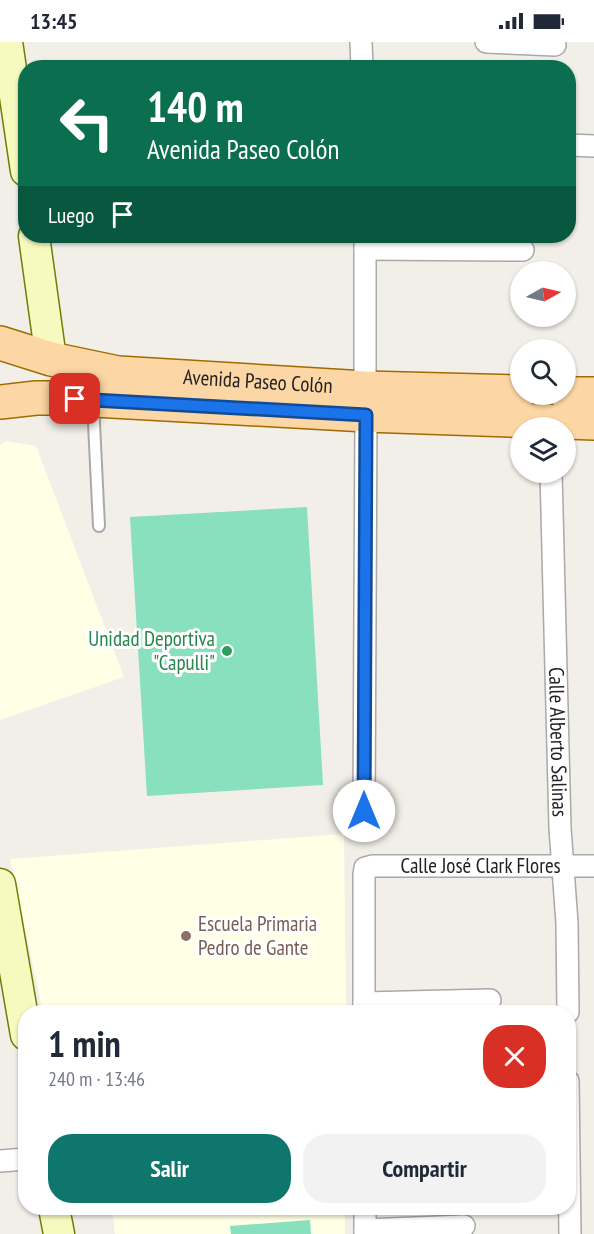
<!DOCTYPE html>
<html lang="es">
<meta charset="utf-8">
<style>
:root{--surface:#fff;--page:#f2f2f3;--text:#1f2937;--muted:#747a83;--accent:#0f766e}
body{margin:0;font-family:"PT Sans Narrow",sans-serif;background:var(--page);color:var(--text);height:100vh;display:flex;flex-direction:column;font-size:22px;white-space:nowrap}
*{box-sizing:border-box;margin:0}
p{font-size:20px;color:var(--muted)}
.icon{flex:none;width:33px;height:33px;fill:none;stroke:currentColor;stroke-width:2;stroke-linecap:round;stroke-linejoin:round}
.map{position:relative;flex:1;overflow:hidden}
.details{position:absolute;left:18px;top:963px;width:558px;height:210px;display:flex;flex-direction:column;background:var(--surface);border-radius:24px;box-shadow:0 2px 4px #0004}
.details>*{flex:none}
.guide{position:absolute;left:18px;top:18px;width:558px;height:183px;border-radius:24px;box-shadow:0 2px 4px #0004;background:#0b6e4f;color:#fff;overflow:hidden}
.needle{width:39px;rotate:82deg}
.tools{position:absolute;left:510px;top:219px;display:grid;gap:12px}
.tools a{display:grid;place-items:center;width:66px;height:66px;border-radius:50%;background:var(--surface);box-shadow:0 2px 4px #0004;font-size:30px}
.pin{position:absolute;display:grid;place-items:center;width:51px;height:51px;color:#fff;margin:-26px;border-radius:12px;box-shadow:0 3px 9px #0006}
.me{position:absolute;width:66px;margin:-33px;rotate:0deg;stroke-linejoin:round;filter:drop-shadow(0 0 4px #0008)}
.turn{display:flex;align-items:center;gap:21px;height:126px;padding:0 30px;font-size:27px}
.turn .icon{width:78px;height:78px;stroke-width:2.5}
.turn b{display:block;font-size:42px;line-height:51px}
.then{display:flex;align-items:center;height:57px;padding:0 30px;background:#0003;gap:12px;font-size:22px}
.round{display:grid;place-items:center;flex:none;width:63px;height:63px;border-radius:24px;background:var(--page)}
.overview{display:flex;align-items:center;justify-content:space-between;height:102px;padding:0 30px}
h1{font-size:36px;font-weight:800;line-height:45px}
.button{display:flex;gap:12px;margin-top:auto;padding:12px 30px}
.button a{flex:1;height:69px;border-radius:24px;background:var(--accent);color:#fff;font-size:24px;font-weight:800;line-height:69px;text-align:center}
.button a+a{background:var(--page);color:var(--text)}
.status{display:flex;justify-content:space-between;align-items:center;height:42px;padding:0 30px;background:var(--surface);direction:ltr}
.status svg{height:16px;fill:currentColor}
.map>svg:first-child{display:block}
.education{fill:#ffffe5}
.pitch{fill:#88e0be}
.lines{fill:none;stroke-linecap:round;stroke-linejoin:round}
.lane-casing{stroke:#a9a9a9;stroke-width:14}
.street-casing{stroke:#a9a9a9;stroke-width:24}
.secondary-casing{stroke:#707d05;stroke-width:33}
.primary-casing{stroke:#a06b00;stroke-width:36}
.lane{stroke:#fff;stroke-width:10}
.street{stroke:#fff;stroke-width:21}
.secondary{stroke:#f7fabf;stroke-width:30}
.primary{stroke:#fcd6a4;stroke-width:33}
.route-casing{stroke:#114b97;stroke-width:15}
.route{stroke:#1a73e8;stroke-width:10}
.leisure-dot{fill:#2e9e5b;stroke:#fff;stroke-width:2}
.education-dot{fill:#8d6e63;stroke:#fff;stroke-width:2}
.labels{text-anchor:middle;stroke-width:6;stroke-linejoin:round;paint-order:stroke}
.street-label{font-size:21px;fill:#222;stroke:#fff}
.leisure-label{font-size:21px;fill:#27864d;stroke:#fff;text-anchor:end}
.education-label{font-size:21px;fill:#785e54;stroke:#fff;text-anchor:start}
</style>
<div class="status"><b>13:45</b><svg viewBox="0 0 49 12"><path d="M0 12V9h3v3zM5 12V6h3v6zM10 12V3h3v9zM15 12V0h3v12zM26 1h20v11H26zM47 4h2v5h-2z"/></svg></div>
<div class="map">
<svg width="594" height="1192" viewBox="0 0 594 1192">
<rect width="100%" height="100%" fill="#f2efe9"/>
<g class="education">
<polygon points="6,399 36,404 124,635 0,678 0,403"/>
<polygon points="344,792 346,970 43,970 10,817"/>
<polygon points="112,1166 345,1166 345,1192 115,1192"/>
</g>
<g class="pitch">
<polygon points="307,465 323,743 147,754 130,475"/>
<polygon points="310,1178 311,1192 231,1192 230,1184"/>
</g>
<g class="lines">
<g class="lane-casing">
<polyline id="lane" points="93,361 99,484"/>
</g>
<g class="street-casing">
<g id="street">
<polyline points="361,0 362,26"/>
<polyline points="486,0 555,3"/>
<polyline points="568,103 594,104"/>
<polyline points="365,194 365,346"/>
<polyline points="365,207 523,208"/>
<path id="s1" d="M551 430 560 786 567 881 568 970"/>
<polyline points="364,769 366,373"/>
<polyline points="364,961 490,958"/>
<path id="s2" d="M364 970V833L365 826 372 824H594"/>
<polyline points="568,1039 570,1192"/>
<polyline points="0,1119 26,1117"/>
<polyline points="365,1188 464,1184"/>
<polyline points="365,1192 365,1166"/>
</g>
</g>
<g class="secondary-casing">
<g id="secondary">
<polyline points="7,0 26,129"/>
<polyline points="34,194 51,317"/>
<polyline points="0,842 26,993"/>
<polyline points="54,1166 59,1192"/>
</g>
</g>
<g class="primary-casing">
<g id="primary">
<path id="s3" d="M0 301 51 317 118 331 365 346 520 350"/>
<polyline points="566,352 594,352"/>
<polyline points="0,360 36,356 58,356 366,373 594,381"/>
</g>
</g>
<use href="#lane" class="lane"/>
<use href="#street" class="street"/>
<use href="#secondary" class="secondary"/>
<use href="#primary" class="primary"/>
</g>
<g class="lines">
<g class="route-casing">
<polyline id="route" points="75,357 366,373 364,769"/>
</g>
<use href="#route" class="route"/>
</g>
<circle class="leisure-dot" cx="227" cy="609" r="6"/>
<circle class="education-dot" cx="186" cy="894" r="6"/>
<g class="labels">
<g class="street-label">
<text dy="7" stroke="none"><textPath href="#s3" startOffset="262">Avenida Paseo Colón</textPath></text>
<text dy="7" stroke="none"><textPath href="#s1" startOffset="270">Calle Alberto Salinas</textPath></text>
<text dy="7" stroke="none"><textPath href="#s2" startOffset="260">Calle José Clark Flores</textPath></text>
</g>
<g class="leisure-label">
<text x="215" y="604">Unidad Deportiva<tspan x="215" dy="24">"Capulli"</tspan></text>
</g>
<g class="education-label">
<text x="198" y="889">Escuela Primaria<tspan x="198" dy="24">Pedro de Gante</tspan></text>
</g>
</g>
</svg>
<div class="tools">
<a><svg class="needle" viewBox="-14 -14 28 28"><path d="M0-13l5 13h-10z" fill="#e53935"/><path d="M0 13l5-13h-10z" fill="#747a83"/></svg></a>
<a><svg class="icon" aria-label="search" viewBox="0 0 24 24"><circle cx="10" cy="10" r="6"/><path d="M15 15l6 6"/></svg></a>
<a><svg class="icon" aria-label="layers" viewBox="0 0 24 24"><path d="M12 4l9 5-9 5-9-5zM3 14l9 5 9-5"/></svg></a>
</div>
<div class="pin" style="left:75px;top:357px;background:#d93025"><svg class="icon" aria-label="arrive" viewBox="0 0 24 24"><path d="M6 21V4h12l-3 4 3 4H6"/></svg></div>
<svg class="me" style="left:364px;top:769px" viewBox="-20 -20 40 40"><circle r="19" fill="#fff"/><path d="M0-13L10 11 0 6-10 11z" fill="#1a73e8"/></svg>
<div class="guide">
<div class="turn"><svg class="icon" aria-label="left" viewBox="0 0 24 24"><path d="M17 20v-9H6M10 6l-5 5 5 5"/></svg><div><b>140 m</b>Avenida Paseo Colón</div></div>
<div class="then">Luego<svg class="icon" aria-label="arrive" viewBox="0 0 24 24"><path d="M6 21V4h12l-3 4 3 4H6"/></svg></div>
</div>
<section class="details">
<div class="overview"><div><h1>1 min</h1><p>240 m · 13:46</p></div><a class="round" style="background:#d93025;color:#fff"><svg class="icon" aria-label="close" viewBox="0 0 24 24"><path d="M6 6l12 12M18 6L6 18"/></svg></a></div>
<div class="button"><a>Salir</a><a>Compartir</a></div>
</section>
</div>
